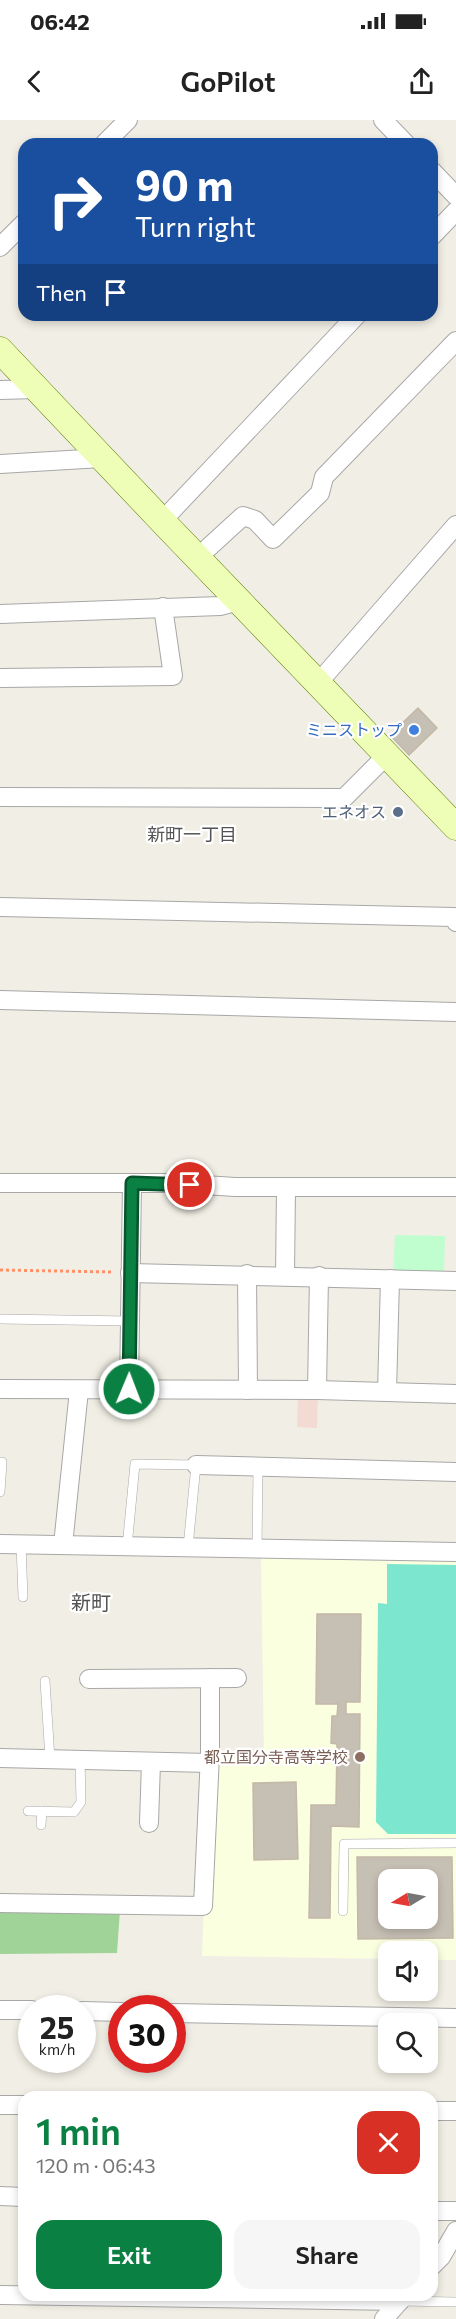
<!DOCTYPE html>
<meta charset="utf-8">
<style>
:root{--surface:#fff;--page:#f6f6f6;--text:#222;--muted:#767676;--accent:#0b8043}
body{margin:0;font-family:Commissioner,"Noto Sans JP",sans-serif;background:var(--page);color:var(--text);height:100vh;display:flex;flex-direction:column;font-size:22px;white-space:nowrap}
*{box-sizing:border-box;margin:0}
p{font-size:20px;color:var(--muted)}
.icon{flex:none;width:33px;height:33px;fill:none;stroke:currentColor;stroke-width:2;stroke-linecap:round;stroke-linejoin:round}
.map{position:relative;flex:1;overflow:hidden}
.drawer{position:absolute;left:18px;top:1971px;width:420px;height:210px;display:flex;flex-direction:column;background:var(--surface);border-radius:18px;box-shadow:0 3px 9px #0003}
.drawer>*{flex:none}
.banner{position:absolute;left:18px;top:18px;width:420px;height:183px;border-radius:18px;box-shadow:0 3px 9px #0003;background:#1a4fa0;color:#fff;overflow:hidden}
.needle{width:39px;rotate:260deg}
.fabs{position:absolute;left:378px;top:1749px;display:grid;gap:12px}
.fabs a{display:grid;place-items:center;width:60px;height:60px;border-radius:12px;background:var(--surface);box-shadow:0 3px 9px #0003;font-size:30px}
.speed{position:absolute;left:18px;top:1875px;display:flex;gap:12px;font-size:30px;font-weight:700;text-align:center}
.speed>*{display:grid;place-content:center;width:78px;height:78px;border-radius:50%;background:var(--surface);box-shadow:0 3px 9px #0003;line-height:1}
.speed small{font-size:15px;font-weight:400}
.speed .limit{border:9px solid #d22;background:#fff;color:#111}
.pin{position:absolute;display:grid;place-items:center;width:51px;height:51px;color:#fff;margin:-26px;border:3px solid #fff;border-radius:50%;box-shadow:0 2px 6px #0007}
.me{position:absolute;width:66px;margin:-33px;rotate:1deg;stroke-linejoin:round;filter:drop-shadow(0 0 4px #0008)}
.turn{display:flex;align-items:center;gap:21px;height:126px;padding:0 18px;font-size:27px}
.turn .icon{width:78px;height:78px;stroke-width:2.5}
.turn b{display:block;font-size:42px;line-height:51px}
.then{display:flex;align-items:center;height:57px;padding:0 18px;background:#0003;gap:12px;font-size:22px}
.round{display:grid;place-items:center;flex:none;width:63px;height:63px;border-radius:18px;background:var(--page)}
.head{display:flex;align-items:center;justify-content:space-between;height:102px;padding:0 18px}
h1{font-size:36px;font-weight:600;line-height:45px;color:var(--accent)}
.button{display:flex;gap:12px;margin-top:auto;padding:12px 18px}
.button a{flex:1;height:69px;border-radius:18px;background:var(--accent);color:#fff;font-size:24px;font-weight:600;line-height:69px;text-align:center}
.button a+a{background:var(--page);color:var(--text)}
.status{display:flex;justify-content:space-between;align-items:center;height:42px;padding:0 30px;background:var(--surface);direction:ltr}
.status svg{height:16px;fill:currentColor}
header{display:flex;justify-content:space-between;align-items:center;height:78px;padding:0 18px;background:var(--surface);font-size:27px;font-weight:600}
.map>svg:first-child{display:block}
.commercial{fill:#f3dad3}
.education{fill:#faffe0;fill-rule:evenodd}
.forest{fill:#9fd397}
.park{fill:#c0fecf}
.pitch{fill:#7de6ce}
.building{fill:#c6bfb4;stroke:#c4b8a6;stroke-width:1.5;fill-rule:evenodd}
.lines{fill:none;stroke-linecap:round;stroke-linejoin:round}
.lane-casing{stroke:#a7a7a7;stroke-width:10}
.street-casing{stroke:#a7a7a7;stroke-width:20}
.secondary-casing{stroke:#5b7d00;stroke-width:27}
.path{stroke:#ff9068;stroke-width:3;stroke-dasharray:3 3;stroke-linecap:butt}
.lane{stroke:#fff;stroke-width:9}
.street{stroke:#fff;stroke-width:18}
.secondary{stroke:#effeb6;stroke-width:26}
.route-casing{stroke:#07532c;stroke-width:15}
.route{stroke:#0b8043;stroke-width:10}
.shop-dot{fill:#3f7fe0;stroke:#fff;stroke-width:2}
.service-dot{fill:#5c6f8a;stroke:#fff;stroke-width:2}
.education-dot{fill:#8d6e63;stroke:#fff;stroke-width:2}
.labels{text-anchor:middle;stroke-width:4.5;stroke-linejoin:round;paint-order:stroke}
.shop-label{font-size:16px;fill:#366cbe;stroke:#fff;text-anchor:end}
.service-label{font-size:16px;fill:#4e5e75;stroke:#fff;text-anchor:end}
.education-label{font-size:16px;fill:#785e54;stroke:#fff;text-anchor:end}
.neighbourhood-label{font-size:18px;fill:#535353;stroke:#fff}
.quarter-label{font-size:20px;fill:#535353;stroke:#fff}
</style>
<div class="status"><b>06:42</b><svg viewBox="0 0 49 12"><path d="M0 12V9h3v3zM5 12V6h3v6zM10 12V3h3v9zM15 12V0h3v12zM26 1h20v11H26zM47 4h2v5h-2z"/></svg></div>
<header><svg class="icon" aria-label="back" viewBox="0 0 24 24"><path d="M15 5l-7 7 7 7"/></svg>GoPilot<svg class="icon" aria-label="share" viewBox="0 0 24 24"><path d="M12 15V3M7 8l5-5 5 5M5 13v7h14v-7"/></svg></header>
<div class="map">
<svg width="456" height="2199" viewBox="0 0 456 2199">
<rect width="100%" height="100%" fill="#f1efe5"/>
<polygon class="commercial" points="298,1274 318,1275 317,1308 297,1307"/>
<path class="education" d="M261 1434 456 1438V1840H428V1832H388V1839L202 1836 210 1635 264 1639ZM388 1760H428V1798H388Z"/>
<polygon class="forest" points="120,1790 117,1833 0,1834 0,1792"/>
<polygon class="park" points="395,1115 445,1116 444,1157 393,1156"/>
<polygon class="pitch" points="387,1444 456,1445 456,1714 388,1714 376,1702 378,1483 387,1484"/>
<g class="building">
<polygon points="418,588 437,608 409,635 390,615"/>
<polygon points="317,1494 361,1494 360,1582 346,1582 346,1594 360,1594 359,1707 331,1706 330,1798 309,1798 311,1685 336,1685 337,1624 331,1623 332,1596 337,1596 338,1584 316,1584"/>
<polygon points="296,1662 298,1739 254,1740 253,1663"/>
<path d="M357 1737H452L453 1818 358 1819ZM388 1760H428V1798H388Z"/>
</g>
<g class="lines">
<g class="lane-casing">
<g id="lane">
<polyline points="0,1199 130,1201"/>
<polyline points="0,1342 2,1342 0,1372"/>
<polyline points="21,1424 23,1477"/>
<polyline points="127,1427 135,1344 196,1345 188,1427"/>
<polyline points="257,1429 258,1348"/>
<polyline points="45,1561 50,1639"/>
<polyline points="28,1691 74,1692 81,1682 80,1639"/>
<polyline points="41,1705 42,1691"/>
<polyline points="343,1791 344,1724 456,1723"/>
<polyline points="400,2181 456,2182"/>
</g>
</g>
<g class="street-casing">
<g id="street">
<polyline points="383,0 406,24"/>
<polyline points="104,24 128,0"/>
<polyline points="432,51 456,76"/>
<polyline points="432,116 456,91"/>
<polyline points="0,127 24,103"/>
<polyline points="0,270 37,269"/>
<polyline points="0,344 102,338"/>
<polyline points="162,401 357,195"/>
<polyline points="197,438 243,396 255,400 273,419 320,373 324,357 456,221"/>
<polyline points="0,494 220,486 239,481"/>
<polyline points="0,558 173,556 163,487"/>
<polyline points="318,563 456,405"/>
<polyline points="0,677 344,678 387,635"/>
<polyline points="0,787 454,797 456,802"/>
<polyline points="0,880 456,892"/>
<polyline points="0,1063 174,1063 235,1067 456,1067"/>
<polyline points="130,1153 456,1161"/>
<polyline points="247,1154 248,1270"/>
<polyline points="285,1155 286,1068"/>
<polyline points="0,1269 317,1270 456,1274"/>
<polyline points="129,1269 132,1063"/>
<polyline points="317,1270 319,1156"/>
<polyline points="387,1272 390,1159"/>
<polyline points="196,1345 456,1352"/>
<polyline points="0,1424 456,1432"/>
<polyline points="63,1425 79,1270"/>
<polyline points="89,1559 237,1558"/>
<polyline points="0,1638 209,1643"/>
<polyline points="149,1703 151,1642"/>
<polyline points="0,1783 203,1786 210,1635 210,1558"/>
<polyline points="0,1890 32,1890"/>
<polyline points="82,1891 122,1892"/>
<polyline points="172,1893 456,1898"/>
<polyline points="0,1985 24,1985"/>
<polyline points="432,1991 456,1991"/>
<polyline points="0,2076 24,2077"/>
<polyline points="432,2091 456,2091"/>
<polyline points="432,2146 441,2137 456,2111"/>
<polyline points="0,2175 400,2181"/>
<polyline points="384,2199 404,2176"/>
</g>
</g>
<g class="secondary-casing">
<polyline id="secondary" points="0,230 162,401 456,707"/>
</g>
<polyline class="path" points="0,1150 114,1152"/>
<use href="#lane" class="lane"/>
<use href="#street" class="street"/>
<use href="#secondary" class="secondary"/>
</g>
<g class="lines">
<g class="route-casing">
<polyline id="route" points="129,1269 132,1063 190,1065"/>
</g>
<use href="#route" class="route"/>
</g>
<circle class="shop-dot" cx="414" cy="610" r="6"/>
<circle class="service-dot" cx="398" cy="692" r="6"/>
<circle class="education-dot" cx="360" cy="1637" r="6"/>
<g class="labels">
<g class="shop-label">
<text x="402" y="616">ミニストップ</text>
</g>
<g class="service-label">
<text x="386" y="698">エネオス</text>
</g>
<g class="education-label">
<text x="348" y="1643">都立国分寺高等学校</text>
</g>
<g class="neighbourhood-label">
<text x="192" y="721">新町一丁目</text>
</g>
<g class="quarter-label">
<text x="91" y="1490">新町</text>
</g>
</g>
</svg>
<div class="fabs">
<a><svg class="needle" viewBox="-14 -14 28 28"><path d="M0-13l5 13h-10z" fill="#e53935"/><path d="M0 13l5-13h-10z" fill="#767676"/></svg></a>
<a><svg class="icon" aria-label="sound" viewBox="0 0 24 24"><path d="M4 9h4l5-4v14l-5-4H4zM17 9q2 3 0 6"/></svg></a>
<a><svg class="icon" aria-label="search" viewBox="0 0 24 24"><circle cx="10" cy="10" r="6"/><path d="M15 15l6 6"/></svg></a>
</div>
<div class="speed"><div>25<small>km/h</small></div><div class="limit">30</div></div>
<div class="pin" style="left:190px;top:1065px;background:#d93025"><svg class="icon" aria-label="arrive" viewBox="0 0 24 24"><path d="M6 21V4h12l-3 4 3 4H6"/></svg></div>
<svg class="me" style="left:129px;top:1269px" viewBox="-20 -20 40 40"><circle r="17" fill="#0b8043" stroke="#fff" stroke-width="3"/><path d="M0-11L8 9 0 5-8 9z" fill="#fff"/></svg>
<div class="banner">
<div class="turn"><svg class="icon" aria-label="right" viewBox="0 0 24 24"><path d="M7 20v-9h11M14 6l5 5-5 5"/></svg><div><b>90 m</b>Turn right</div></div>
<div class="then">Then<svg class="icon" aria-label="arrive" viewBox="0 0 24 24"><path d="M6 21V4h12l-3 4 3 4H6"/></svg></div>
</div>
<section class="drawer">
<div class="head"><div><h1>1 min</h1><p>120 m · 06:43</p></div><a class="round" style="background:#d93025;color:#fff"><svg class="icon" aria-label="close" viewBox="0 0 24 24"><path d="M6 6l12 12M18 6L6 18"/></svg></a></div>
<div class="button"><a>Exit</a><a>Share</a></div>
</section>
</div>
